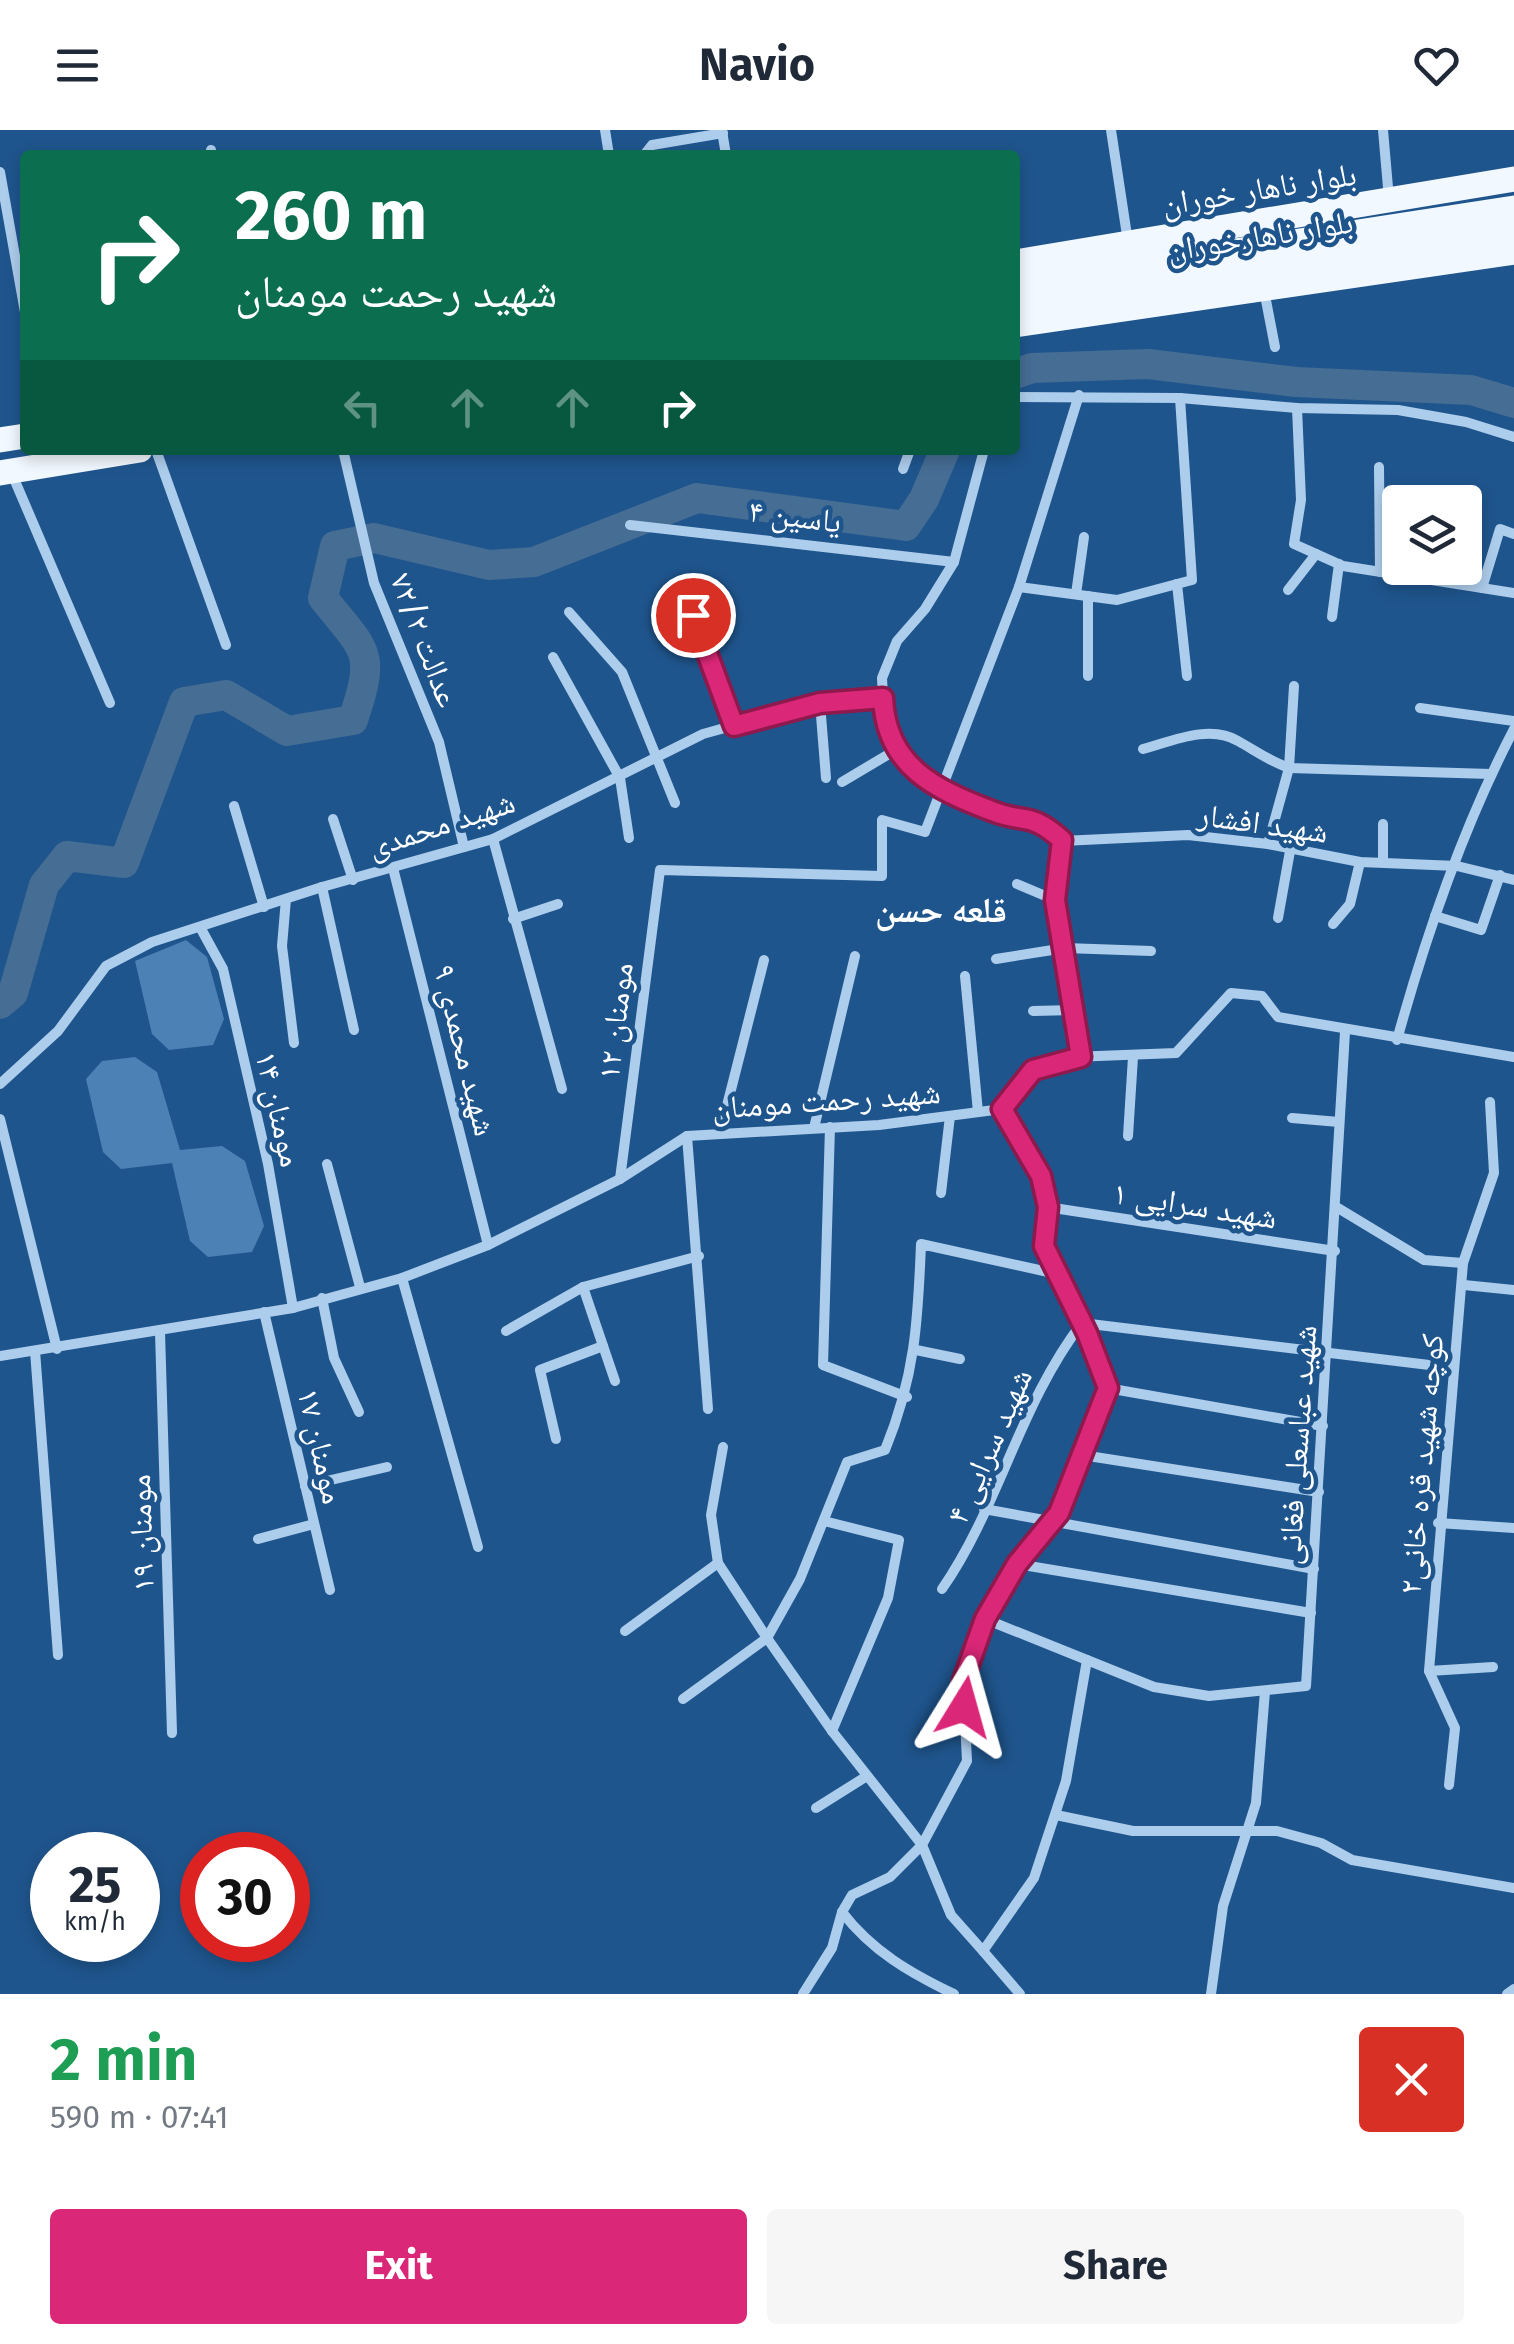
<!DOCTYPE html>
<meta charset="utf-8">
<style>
:root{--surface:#fff;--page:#f6f6f7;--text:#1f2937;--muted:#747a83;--accent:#db2777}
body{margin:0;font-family:"Fira Sans","Noto Naskh Arabic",sans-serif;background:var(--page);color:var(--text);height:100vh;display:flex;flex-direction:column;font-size:38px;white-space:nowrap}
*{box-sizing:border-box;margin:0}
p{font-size:32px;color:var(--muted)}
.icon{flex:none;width:55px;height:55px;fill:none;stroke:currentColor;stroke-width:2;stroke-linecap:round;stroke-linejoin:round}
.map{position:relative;height:1864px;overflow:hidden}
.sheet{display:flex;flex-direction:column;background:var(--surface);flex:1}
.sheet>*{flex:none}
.hud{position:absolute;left:20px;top:20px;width:1000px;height:305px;border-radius:10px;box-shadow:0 5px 15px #0003;background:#0b6e4f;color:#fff;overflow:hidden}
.controls{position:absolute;left:1382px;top:355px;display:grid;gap:20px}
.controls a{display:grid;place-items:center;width:100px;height:100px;border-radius:10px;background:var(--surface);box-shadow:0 5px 15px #0003;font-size:50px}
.speed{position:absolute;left:30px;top:1702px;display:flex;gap:20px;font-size:50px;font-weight:700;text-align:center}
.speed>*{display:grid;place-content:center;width:130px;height:130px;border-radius:50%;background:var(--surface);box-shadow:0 5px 15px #0003;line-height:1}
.speed small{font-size:25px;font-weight:400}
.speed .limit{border:15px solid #d22;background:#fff;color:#111}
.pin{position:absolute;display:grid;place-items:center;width:85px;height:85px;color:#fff;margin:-42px;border:5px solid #fff;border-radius:50%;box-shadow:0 2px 10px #0007}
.me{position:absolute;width:110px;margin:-55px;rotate:8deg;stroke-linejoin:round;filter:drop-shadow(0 0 8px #0008)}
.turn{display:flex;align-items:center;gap:35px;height:210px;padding:0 50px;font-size:45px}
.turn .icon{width:130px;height:130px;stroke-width:2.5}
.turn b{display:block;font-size:70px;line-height:85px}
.lanes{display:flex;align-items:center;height:95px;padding:0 50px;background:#0003;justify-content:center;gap:50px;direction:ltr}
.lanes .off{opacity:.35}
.round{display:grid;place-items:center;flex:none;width:105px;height:105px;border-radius:10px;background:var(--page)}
.headline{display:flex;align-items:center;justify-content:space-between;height:170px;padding:0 50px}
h1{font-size:60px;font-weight:700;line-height:75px;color:#1e9e55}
.primary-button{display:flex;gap:20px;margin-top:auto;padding:20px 50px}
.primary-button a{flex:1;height:115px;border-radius:10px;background:var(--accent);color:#fff;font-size:40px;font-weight:700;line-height:115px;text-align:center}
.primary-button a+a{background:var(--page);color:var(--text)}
header{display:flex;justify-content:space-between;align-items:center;height:130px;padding:0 50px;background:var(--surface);font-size:45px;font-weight:700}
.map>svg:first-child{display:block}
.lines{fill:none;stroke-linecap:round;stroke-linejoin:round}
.river{stroke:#466d94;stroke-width:30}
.building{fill:#4c81b6}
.street{stroke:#adcdec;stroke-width:10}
.primary{stroke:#f2f8ff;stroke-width:25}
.route-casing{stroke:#8e194d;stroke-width:25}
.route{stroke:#db2777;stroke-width:18}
.labels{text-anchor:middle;stroke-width:9;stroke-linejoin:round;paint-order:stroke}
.street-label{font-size:32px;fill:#fff;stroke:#1f558d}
.neighbourhood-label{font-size:35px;font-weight:bold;fill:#fff;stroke:#1f558d}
</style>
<header><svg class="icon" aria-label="menu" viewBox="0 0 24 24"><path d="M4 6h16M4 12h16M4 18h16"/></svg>Navio<svg class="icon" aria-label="heart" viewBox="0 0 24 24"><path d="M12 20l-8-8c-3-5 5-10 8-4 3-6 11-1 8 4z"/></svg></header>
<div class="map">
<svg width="1514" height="1864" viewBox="0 0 1514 1864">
<rect width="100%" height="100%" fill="#1f558d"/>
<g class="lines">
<g class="river">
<polyline points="1015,244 1032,238 1148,234 1296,252 1471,260 1514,273"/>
<path d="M0 874 13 863 44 755 67 726 124 733 184 572 226 565 287 601 353 590C376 521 367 523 323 468L335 416 374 408 489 435 534 432 697 368 906 396 924 369 945 320"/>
</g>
</g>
<g class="building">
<polygon points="186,810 207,827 224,889 213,915 169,920 152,904 135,831"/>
<polygon points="135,927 157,942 180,1020 222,1016 245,1031 264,1096 252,1122 208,1127 190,1111 172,1033 121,1039 103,1022 86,949 102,931"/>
</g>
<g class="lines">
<g class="street">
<polyline points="605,0 609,25"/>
<polyline points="1111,0 1128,112"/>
<polyline points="1383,0 1389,69"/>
<polyline points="722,1 726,25"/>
<polyline points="211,20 212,25"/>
<polyline points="644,25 652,15 723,3"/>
<polyline points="0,42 25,182"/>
<polyline points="1264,160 1275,217"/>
<polyline points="1015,267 1180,268 1297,278 1398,280 1466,292 1514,307"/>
<polyline points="1297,278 1301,370 1294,414 1343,436 1514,463"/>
<polyline points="156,320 226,515"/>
<polyline points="343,320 374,453 439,612 464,717"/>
<polyline points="984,320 954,432 925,479 897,511 882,548 884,588 894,621 917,644 995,683 1030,687 1062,711"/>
<polyline points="1379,337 1380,442"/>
<polyline points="903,339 910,320"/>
<polyline points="12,344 110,573"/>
<polyline points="630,395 954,432"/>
<polyline points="1177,454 1187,546"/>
<polyline points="1019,457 1117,470 1192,450 1180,268"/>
<polyline points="1482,458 1500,399 1514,404"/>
<polyline points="1288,460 1316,424"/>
<polyline points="1076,464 1084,407"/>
<polyline points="1088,466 1088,546"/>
<polyline points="569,482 622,542 675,673"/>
<polyline points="693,485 734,597"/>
<polyline points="1332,487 1339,434"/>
<polyline points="553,527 620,648 629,708"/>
<polyline points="820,573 826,648"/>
<polyline points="1420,578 1514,591"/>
<path d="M1143 619C1172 611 1210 594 1238 611 1256 621 1269 631 1289 638L1491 644"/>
<polyline points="842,652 894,621"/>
<polyline points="234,676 264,777"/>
<polyline points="333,689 353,750"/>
<polyline points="1383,694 1383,730"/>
<polyline points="493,709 562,959"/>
<polyline points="1062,711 1188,705 1268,714 1360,732 1457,736 1514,750"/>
<polyline points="1062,711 1055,770 1081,927"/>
<polyline points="1268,714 1289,638 1294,556"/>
<polyline points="393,738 488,1115"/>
<polyline points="1017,754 1055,770"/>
<polyline points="322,757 354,900"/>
<polyline points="286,769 282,816 294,913"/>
<polyline points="1435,786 1481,800 1500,745"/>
<polyline points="1278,788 1290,721"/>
<polyline points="513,789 558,774"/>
<polyline points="1333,794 1350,774 1360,732"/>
<polyline points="200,797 223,839 268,1034 293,1178"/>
<polyline points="996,829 1065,818 1151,821"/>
<polyline points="965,846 978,982"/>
<polyline points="1033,881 1074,880"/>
<path d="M1397 910C1426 805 1464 695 1514 599"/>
<polyline points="0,954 58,901 106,836 152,812 322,757 493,709 703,604 796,578 846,568 883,568"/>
<polyline points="1292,988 1339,992"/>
<polyline points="0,989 57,1219"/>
<polyline points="830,997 823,1235 907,1267"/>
<polyline points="814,998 855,826"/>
<polyline points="720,1003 764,830"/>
<polyline points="687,1006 708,1279"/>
<polyline points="1128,1006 1133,927"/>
<polyline points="327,1034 360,1157"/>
<polyline points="620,1049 660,740 882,746 882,690 925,702 1019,457 1079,265"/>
<polyline points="941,1063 950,986"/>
<polyline points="1047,1077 1335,1121"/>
<polyline points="1338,1078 1424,1130 1463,1133"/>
<path d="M1057 1144 921 1114C918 1191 915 1247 885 1320L847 1332 800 1449 767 1508 832 1601 922 1715 951 1785 983 1821 1034 1748 1066 1651 1087 1530"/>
<polyline points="402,1148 478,1417"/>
<polyline points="1464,1155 1514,1160"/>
<polyline points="583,1157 615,1251"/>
<polyline points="322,1168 334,1228 359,1282"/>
<polyline points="264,1182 330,1460"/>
<polyline points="506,1201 583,1157 699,1126"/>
<polyline points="160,1202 172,1603"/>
<polyline points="916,1220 960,1229"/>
<polyline points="35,1221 58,1525"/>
<polyline points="0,1226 293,1178 402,1148 488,1115 620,1049 687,1006 879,995 1002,979 1033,940 1072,927 1176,923 1231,863 1262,866 1278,887 1514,927"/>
<polyline points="1107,1258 1323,1296"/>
<polyline points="556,1309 540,1240 603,1216"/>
<polyline points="1082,1325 1319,1362"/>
<polyline points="305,1356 387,1337"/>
<polyline points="984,1379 1314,1439"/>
<polyline points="824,1391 899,1410 888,1468 832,1601"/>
<polyline points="1438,1393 1514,1398"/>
<polyline points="258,1409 314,1394"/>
<polyline points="1017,1434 1311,1483"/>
<path d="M942 1459C999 1377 1020 1273 1082 1193L1454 1238"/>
<polyline points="985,1489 1154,1557 1209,1566 1306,1556 1345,902"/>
<polyline points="625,1501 718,1433"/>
<polyline points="1429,1541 1493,1537"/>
<polyline points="683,1569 767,1508 718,1433 711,1385 723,1317"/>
<polyline points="1449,1655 1455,1598 1429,1541 1463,1133 1494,1043 1490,972"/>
<polyline points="816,1678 867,1646"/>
<polyline points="1056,1685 1133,1701 1277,1701 1321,1713 1352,1730 1514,1758"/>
<path d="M842 1782C872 1821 910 1843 954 1864"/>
<polyline points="983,1821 1020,1864"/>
<polyline points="803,1864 832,1818 842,1782 852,1765 890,1747 922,1715 967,1631 963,1551 985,1489 1017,1434 1059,1383 1107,1258 1087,1203 1044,1116 1047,1077 1041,1046 1002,979"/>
<polyline points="1211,1864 1223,1776 1256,1673 1265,1561"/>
<polyline points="1507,1864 1514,1859"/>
</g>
<g class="primary">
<polyline points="1015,132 1514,49"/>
<polyline points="1015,155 1514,78"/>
<polyline points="1015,176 1514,99"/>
<polyline points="1015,195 1514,122"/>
<polyline points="0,310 25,306"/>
<polyline points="0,343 140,320"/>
</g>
</g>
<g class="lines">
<g class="route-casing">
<path id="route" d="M693 485 734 596 820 573 883 568C886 636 934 659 992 681 1024 694 1030 681 1062 710L1055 770 1081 927 1033 940 1002 979 1041 1046 1048 1077 1044 1116 1087 1203 1108 1258 1059 1383 1017 1434 985 1489 963 1551 964 1577"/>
</g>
<use href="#route" class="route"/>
</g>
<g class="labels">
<g class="street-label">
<text transform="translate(1259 59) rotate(-9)" y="11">بلوار ناهار خوران</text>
<text transform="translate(1260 106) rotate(-9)" y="11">بلوار ناهارخوران</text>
<text transform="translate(795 386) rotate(7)" y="11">یاسین ۴</text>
<text transform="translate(425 510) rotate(69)" y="11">عدالت ۷۲/۲</text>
<text transform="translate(1263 693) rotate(8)" y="11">شهید افشار</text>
<text transform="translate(441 694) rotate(-18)" y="11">شهید محمدی</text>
<text transform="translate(615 891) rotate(-83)" y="11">مومنان ۱۲</text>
<text transform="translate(465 920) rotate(76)" y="11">۹ شهید محمدی</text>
<text transform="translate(826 970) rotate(-4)" y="11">شهید رحمت مومنان</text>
<text transform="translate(279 979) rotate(77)" y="11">مومنان ۱۴</text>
<text transform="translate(1195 1075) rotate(9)" y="11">شهید سرایی ۱</text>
<text transform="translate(1297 1315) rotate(-86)" y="11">شهید عباسعلی فغانی</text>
<text transform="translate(321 1316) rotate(77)" y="11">مومنان ۱۷</text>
<text transform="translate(989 1316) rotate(-66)" y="11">شهید سرایی ۴</text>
<text transform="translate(1421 1334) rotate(-85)" y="11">کوچه شهید قره خانی۲</text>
<text transform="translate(141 1403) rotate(-92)" y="11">مومنان ۱۹</text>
</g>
<g class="neighbourhood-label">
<text x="941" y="792">قلعه حسن</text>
</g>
</g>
</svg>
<div class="controls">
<a><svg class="icon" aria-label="layers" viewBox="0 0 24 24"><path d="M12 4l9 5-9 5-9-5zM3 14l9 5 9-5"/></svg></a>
</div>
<div class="speed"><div>25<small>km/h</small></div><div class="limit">30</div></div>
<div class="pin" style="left:693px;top:485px;background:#d93025"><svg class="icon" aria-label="arrive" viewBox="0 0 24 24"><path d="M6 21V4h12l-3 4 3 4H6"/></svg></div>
<svg class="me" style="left:964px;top:1577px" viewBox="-20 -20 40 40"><path d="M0-17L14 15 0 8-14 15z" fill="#db2777" stroke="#fff" stroke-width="4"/></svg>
<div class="hud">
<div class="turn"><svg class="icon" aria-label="right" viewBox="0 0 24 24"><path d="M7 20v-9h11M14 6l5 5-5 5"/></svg><div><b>260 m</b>شهید رحمت مومنان</div></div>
<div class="lanes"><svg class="icon off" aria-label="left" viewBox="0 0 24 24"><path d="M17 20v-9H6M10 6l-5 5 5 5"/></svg><svg class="icon off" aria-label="ahead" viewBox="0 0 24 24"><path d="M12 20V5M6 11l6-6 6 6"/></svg><svg class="icon off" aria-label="ahead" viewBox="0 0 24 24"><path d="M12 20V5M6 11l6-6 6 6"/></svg><svg class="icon" aria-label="right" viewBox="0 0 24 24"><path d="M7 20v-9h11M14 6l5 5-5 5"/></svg></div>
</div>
</div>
<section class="sheet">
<div class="headline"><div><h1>2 min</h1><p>590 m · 07:41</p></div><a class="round" style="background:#d93025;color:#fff"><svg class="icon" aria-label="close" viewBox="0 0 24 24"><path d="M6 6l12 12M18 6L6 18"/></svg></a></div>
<div class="primary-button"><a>Exit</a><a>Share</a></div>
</section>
